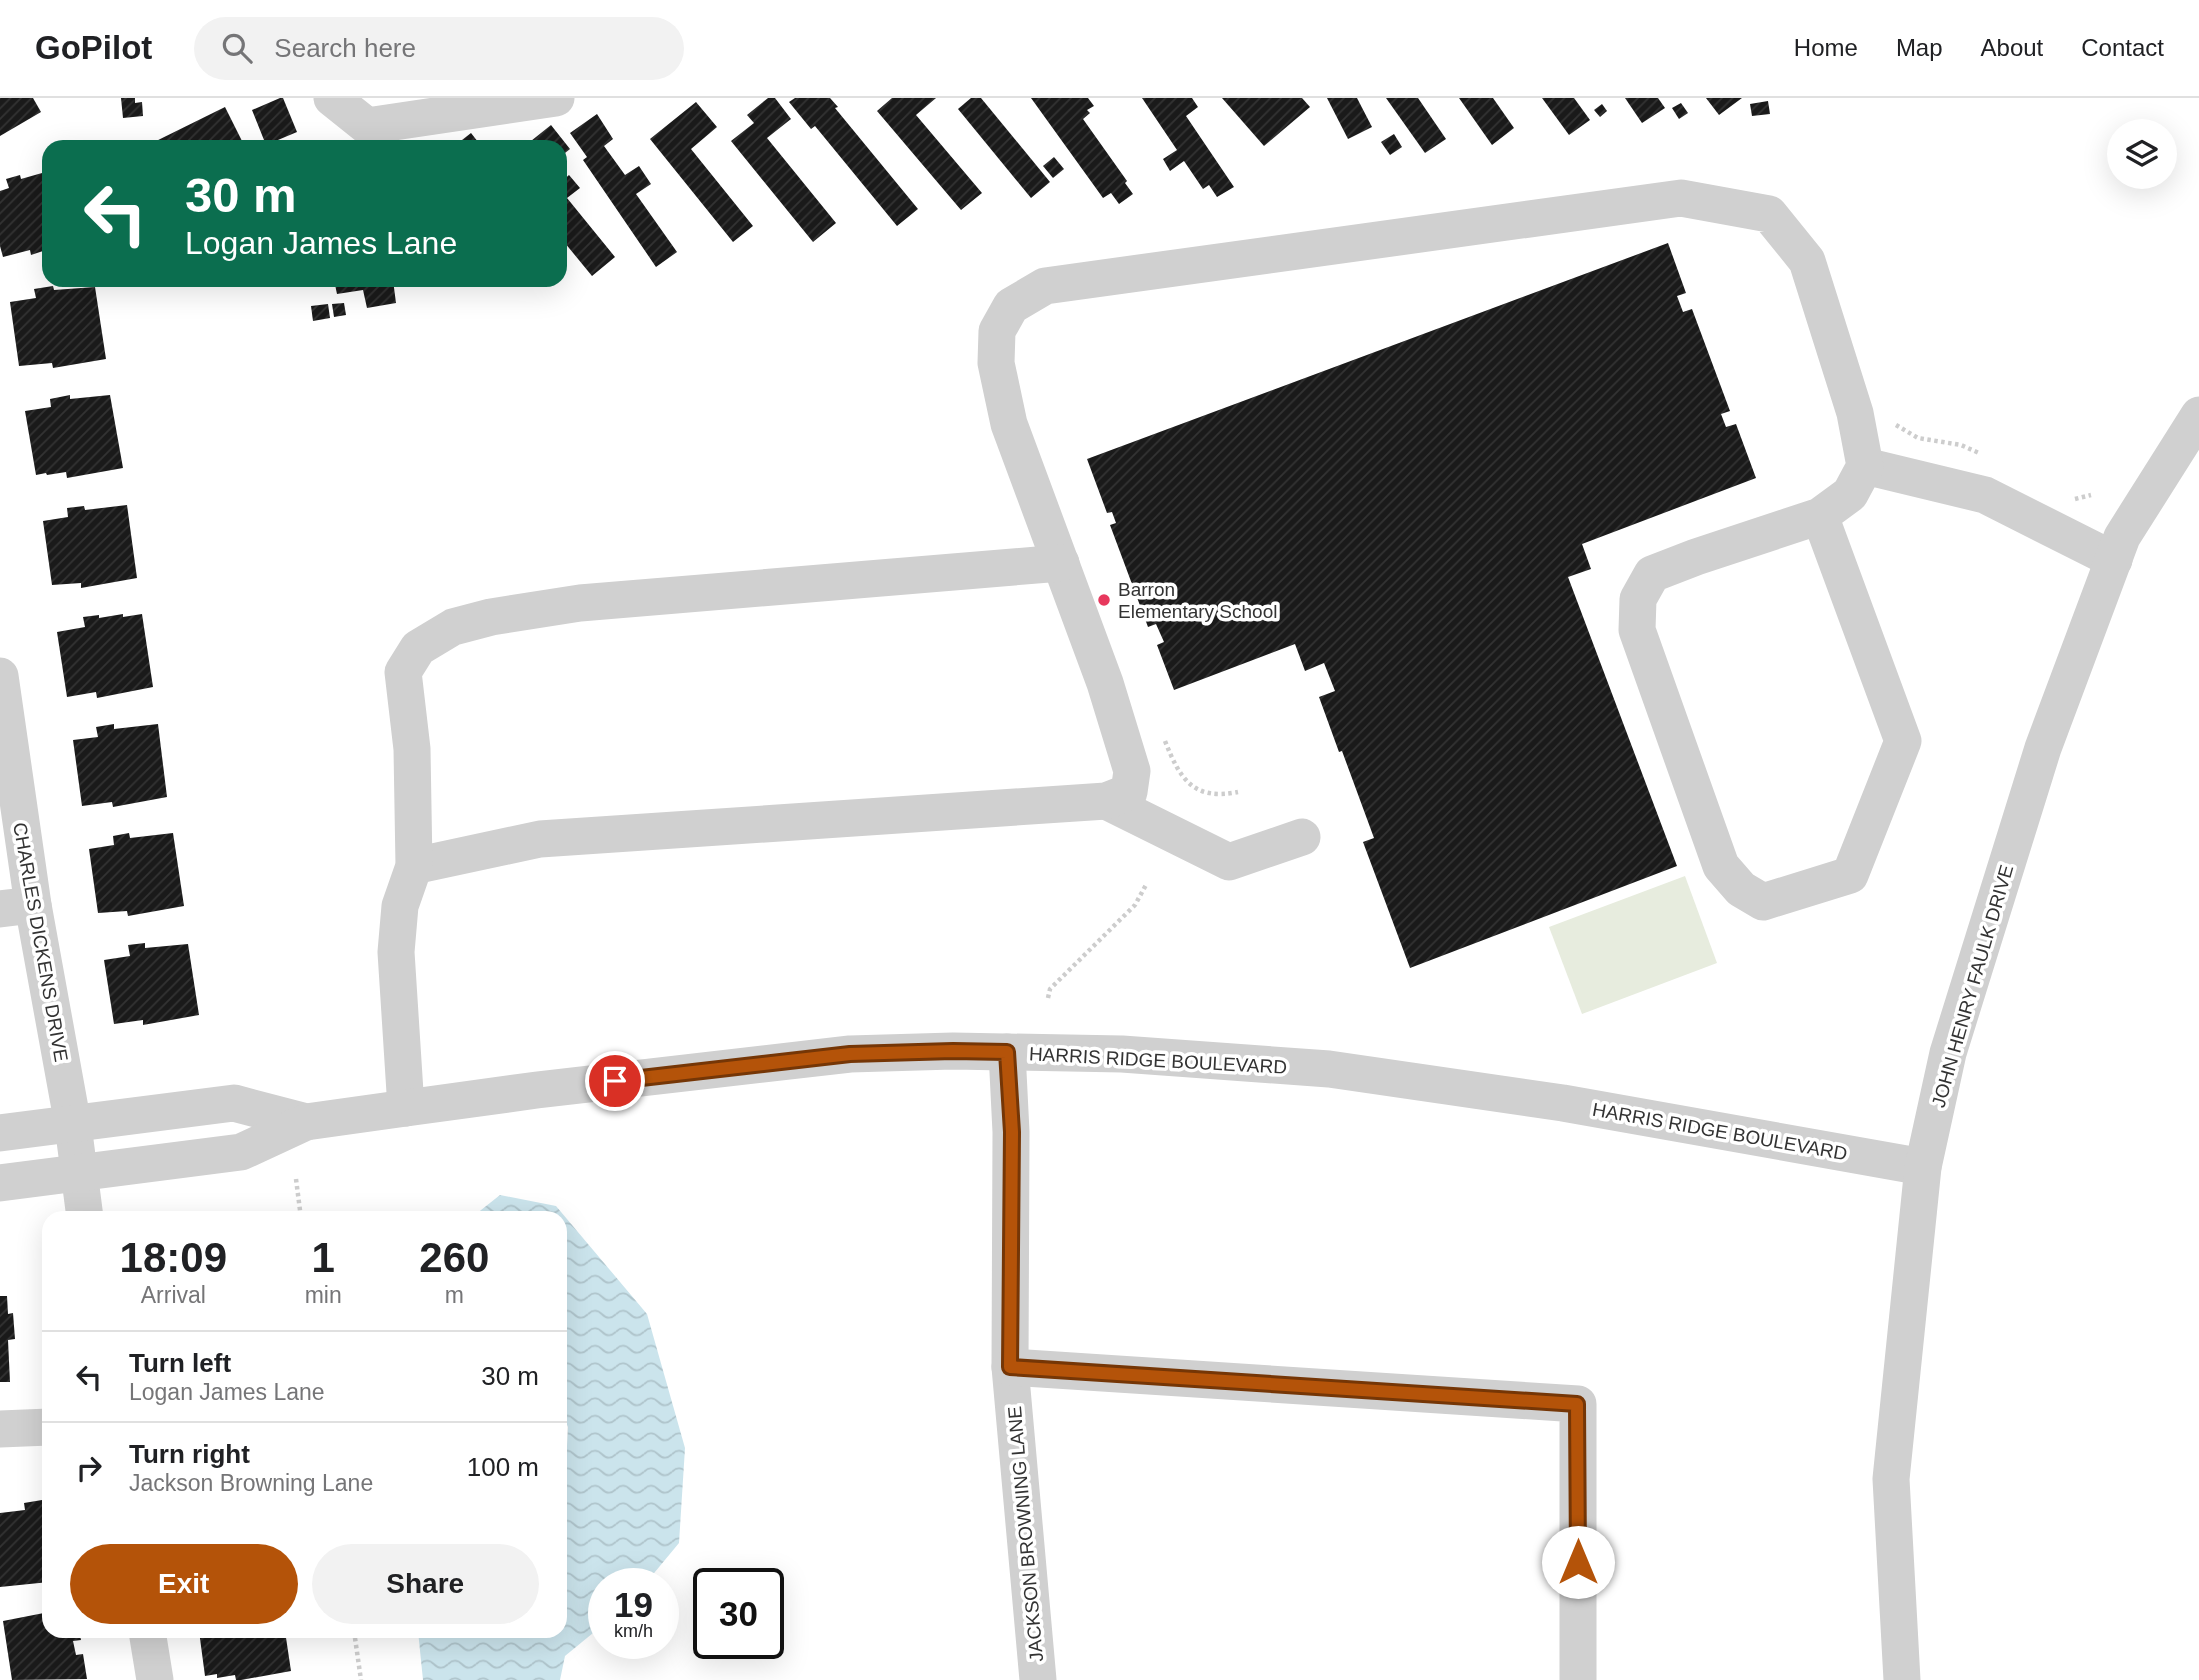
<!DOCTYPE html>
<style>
:root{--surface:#fff;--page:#f2f2f2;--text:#202124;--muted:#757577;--line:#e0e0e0;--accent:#b45309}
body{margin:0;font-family:Helvetica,sans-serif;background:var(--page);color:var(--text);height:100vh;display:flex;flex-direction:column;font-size:26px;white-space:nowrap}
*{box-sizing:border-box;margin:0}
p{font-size:23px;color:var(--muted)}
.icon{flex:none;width:38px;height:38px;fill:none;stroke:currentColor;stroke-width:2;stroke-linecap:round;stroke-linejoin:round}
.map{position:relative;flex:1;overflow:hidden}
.panel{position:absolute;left:42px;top:1113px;width:525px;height:427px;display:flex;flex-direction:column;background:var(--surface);border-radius:21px;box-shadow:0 7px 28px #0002}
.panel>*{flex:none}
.guide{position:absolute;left:42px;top:42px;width:525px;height:147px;border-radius:21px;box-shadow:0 7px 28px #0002;background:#0b6e4f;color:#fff;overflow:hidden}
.tools{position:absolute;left:2107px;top:21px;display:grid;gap:14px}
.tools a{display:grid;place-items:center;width:70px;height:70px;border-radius:50%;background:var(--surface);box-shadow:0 7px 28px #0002;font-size:35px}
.speed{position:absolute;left:588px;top:1470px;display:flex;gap:14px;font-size:35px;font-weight:700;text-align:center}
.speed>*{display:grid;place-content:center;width:91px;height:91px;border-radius:50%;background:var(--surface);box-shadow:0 7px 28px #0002;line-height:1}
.speed small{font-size:18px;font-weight:400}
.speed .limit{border:4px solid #111;border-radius:10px;background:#fff;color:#111}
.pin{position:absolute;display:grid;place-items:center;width:60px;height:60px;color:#fff;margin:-30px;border:4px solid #fff;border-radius:50%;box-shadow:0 2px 7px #0007}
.me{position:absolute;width:77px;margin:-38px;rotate:0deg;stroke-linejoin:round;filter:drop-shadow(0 0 5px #0008)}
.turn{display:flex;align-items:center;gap:24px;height:147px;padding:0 28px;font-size:32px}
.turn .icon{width:91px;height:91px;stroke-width:2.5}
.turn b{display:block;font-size:49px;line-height:60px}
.eta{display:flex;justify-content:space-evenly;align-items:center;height:119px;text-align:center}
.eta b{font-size:42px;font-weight:700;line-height:49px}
.primary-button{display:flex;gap:14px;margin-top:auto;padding:14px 28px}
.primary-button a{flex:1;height:80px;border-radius:42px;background:var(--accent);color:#fff;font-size:28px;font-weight:700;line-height:80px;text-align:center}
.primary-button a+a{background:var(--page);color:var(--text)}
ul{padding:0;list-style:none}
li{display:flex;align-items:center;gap:21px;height:91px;padding:0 28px;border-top:2px solid var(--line)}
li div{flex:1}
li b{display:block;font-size:26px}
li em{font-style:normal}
header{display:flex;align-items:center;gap:42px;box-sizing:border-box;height:98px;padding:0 35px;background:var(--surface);border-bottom:2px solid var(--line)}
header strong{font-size:33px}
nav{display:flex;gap:38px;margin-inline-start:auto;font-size:24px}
.search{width:490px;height:63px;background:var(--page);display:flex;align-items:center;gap:18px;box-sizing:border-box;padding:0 24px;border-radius:38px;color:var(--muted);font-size:26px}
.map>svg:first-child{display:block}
.garden{fill:#e7ecde}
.water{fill:url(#water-waves)}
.building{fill:url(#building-hatch)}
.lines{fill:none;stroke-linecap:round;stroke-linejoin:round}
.path{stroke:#cdcdcd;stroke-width:4.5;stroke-dasharray:3.5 3.5;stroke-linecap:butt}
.minor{stroke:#d0d0d0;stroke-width:37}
.route-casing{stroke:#753606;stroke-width:18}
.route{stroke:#b45309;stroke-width:12}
.poi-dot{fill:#e7385d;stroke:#fff;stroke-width:2.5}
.labels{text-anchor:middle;stroke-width:7;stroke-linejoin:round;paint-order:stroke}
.poi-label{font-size:19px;fill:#333;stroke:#fff;text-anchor:start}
.street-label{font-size:19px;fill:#333;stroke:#fff}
</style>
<header>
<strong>GoPilot</strong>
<div class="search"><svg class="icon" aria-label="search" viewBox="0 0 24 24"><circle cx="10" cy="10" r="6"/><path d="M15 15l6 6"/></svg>Search here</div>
<nav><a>Home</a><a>Map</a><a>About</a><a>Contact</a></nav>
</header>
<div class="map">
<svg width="2199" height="1582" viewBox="0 0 2199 1582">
<defs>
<pattern id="water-waves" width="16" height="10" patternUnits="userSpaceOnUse" patternTransform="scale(1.75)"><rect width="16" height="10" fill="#cbe4ec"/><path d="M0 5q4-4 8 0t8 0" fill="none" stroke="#afc4cb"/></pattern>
<pattern id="building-hatch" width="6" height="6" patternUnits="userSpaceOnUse" patternTransform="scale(1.75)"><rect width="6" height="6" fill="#1a1a1a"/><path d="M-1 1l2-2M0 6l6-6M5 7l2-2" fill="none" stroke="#333"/></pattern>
</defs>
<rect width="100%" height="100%" fill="#fff"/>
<polygon class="garden" points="1685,778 1717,865 1582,916 1549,829"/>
<polygon class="water" points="500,1097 556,1108 647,1216 685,1350 679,1445 645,1486 604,1486 604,1526 565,1558 560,1582 423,1582 418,1533 560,1533 560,1372 566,1367 568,1329 560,1311 560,1120 471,1120"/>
<g class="building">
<polygon points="0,0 33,0 41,14 0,38"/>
<polygon points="121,0 135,0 135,5 142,4 143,18 123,20"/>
<polygon points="280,0 283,0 297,34 266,47 252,12"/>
<polygon points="768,0 775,0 791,21 767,40 836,125 813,144 731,43 754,25 747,17"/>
<polygon points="795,0 830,0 838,9 835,10 918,111 897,128 815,28 811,31 789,4"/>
<polygon points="892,0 936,0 916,17 982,95 961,112 877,13"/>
<polygon points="971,0 981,0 1050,84 1031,100 958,11"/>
<polygon points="1031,0 1088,0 1094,8 1087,12 1090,15 1083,21 1127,83 1125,85 1133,96 1119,106 1111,95 1103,100"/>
<polygon points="1142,0 1192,0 1198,9 1186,18 1234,89 1217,99 1209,87 1203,91 1184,63 1170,73 1163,61 1177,52"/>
<polygon points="1222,0 1302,0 1310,9 1264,48"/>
<polygon points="1327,0 1357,0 1372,29 1348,41"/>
<polygon points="1386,0 1418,0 1446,41 1425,55"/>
<polygon points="1459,0 1493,0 1514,30 1492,47"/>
<polygon points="1542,0 1574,0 1590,22 1569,37"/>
<polygon points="1625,0 1658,0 1665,10 1642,25"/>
<polygon points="1706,0 1742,0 1719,17"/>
<polygon points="1768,3 1770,16 1752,18 1750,6"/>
<polygon points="696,4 717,29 691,51 753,128 733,144 650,41"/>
<polygon points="1681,5 1688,15 1679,21 1672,10"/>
<polygon points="1602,6 1607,13 1600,19 1594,12"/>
<polygon points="225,9 245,49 144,49"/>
<polygon points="597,16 613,41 604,48 625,77 639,68 651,86 636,96 677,154 656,169 583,62 587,59 570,35"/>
<polygon points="551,27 570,51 560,59 560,49 527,49 526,47"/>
<polygon points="471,35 482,49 453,49"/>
<polygon points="1394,36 1402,49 1390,57 1381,44"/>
<polygon points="1054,59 1064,71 1053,80 1043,68"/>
<polygon points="49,73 49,151 31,157 30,152 3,159 0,148 0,93 9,90 6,81 20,77 21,81"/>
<polygon points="569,77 580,90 567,100 615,159 592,178 560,139 560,85"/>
<polygon points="1668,145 1686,195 1677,198 1683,214 1692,211 1730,313 1721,316 1726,329 1736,326 1756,380 1582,446 1591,471 1568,479 1677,768 1410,870 1363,744 1374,740 1342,653 1339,654 1319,599 1335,593 1324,565 1305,573 1295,546 1174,592 1157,547 1164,544 1156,526 1148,529 1110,427 1116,425 1112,414 1107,415 1087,361"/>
<polygon points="334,182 393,182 396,205 367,210 363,192 337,196"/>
<polygon points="53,188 54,192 95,189 106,261 53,270 52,265 19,268 10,204 36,200 34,191"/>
<polygon points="344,205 346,217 334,219 332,206"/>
<polygon points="328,206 330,220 313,223 311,208"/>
<polygon points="70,297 70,301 110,297 123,370 67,380 66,374 47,377 46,375 36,377 25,313 51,309 50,301"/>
<polygon points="127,407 137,480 81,490 81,485 52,487 43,423 68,419 67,410 84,408 85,412"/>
<polygon points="123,516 123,519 142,516 153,589 97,600 96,594 67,599 57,534 85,529 83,519 99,517 99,520"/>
<polygon points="114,626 114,631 158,626 167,699 113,709 112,704 82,708 73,642 98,639 96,629"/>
<polygon points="129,735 130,740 173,735 184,808 128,818 127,813 98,815 89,751 114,747 113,738"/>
<polygon points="145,845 145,850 188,846 199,917 143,927 143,922 114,926 104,862 130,858 128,847"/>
<polygon points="0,1198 7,1198 8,1216 13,1215 15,1241 8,1242 10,1284 0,1284"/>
<polygon points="42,1402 42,1406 46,1406 47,1411 49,1411 49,1484 0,1489 0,1415 25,1412 24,1405"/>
<polygon points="49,1514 49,1533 79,1533 81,1542 73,1543 76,1557 83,1556 87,1581 12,1582 3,1523"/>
<polygon points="199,1533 285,1533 291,1573 241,1582 236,1582 235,1577 217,1580 217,1576 205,1578"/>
</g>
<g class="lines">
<g class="path">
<polyline points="1896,327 1918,340 1961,347 1979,355"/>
<polyline points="2075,401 2091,397"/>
<path d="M1165 643C1180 681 1193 703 1238 694"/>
<polyline points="1048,900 1050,891 1135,807 1147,785"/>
<polyline points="296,1081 301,1120"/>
<polyline points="354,1533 361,1582"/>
</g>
<g class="minor">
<polyline points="332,0 367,28 556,0"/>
<polyline points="1865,368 1985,397 2114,462"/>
<polyline points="0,578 33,807 73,1027 85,1120"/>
<polyline points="1106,703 1229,764 1302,739"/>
<polyline points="414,768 540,741 1106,703 1129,694 1132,673 1105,585 1009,326 996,265 997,233 1011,208 1045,188 1681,100 1769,116 1807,163 1855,315 1865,368 1850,396 1820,418 1696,459 1652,476 1638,501 1637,532 1721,768 1741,791 1763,804 1850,777 1903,643 1820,418"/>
<polyline points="0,811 33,807"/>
<polyline points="1007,954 1011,1034 1010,1269 1038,1582"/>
<polyline points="406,1010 396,854 400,808 414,768 412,651 403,574 418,550 453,529 491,519 580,505 1061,465"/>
<polyline points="0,1035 234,1005 306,1024"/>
<polyline points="0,1085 241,1054 306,1024 406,1010 537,992 850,956 953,953 1122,956 1329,971 1563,1005 1923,1069"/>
<polyline points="1010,1269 1578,1306 1578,1582"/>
<polyline points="0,1331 49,1329"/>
<polyline points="147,1533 155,1582"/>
<polyline points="1902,1582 1891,1381 1923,1069 1948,955 2043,650 2122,439 2199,317"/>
</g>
</g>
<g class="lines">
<g class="route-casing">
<polyline id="route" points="615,983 850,956 953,953 1007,954 1012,1034 1010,1269 1577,1306 1578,1464"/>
</g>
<use href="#route" class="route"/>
</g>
<circle class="poi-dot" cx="1104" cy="502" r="7"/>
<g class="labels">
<g class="poi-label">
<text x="1118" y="498">Barron<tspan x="1118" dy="22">Elementary School</tspan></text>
</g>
<g class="street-label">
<text transform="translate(41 844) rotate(80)" y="7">CHARLES DICKENS DRIVE</text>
<text transform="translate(1972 888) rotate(-74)" y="7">JOHN HENRY FAULK DRIVE</text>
<text transform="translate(1158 962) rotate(3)" y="7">HARRIS RIDGE BOULEVARD</text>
<text transform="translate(1720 1033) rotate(10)" y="7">HARRIS RIDGE BOULEVARD</text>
<text transform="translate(1025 1436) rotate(-95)" y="7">JACKSON BROWNING LANE</text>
</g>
</g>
</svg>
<div class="tools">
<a><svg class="icon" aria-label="layers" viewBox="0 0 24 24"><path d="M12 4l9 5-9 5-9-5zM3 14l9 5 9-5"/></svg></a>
</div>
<div class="speed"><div>19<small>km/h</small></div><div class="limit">30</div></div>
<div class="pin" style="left:615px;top:983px;background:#d93025"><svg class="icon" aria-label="arrive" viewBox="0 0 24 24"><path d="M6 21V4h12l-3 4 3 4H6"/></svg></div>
<svg class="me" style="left:1578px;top:1464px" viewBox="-20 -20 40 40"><circle r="19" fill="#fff"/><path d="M0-13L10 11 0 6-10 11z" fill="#b45309"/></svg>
<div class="guide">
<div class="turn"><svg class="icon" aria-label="left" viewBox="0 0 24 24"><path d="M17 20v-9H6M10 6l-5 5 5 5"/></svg><div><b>30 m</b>Logan James Lane</div></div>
</div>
<section class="panel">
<div class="eta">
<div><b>18:09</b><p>Arrival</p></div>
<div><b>1</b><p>min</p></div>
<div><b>260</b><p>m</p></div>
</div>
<ul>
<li><svg class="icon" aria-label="left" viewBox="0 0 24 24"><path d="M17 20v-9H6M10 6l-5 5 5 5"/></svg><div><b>Turn left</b><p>Logan James Lane</p></div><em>30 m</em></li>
<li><svg class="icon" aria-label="right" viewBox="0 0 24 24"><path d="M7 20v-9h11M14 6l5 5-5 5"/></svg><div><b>Turn right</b><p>Jackson Browning Lane</p></div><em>100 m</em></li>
</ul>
<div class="primary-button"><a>Exit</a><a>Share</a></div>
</section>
</div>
